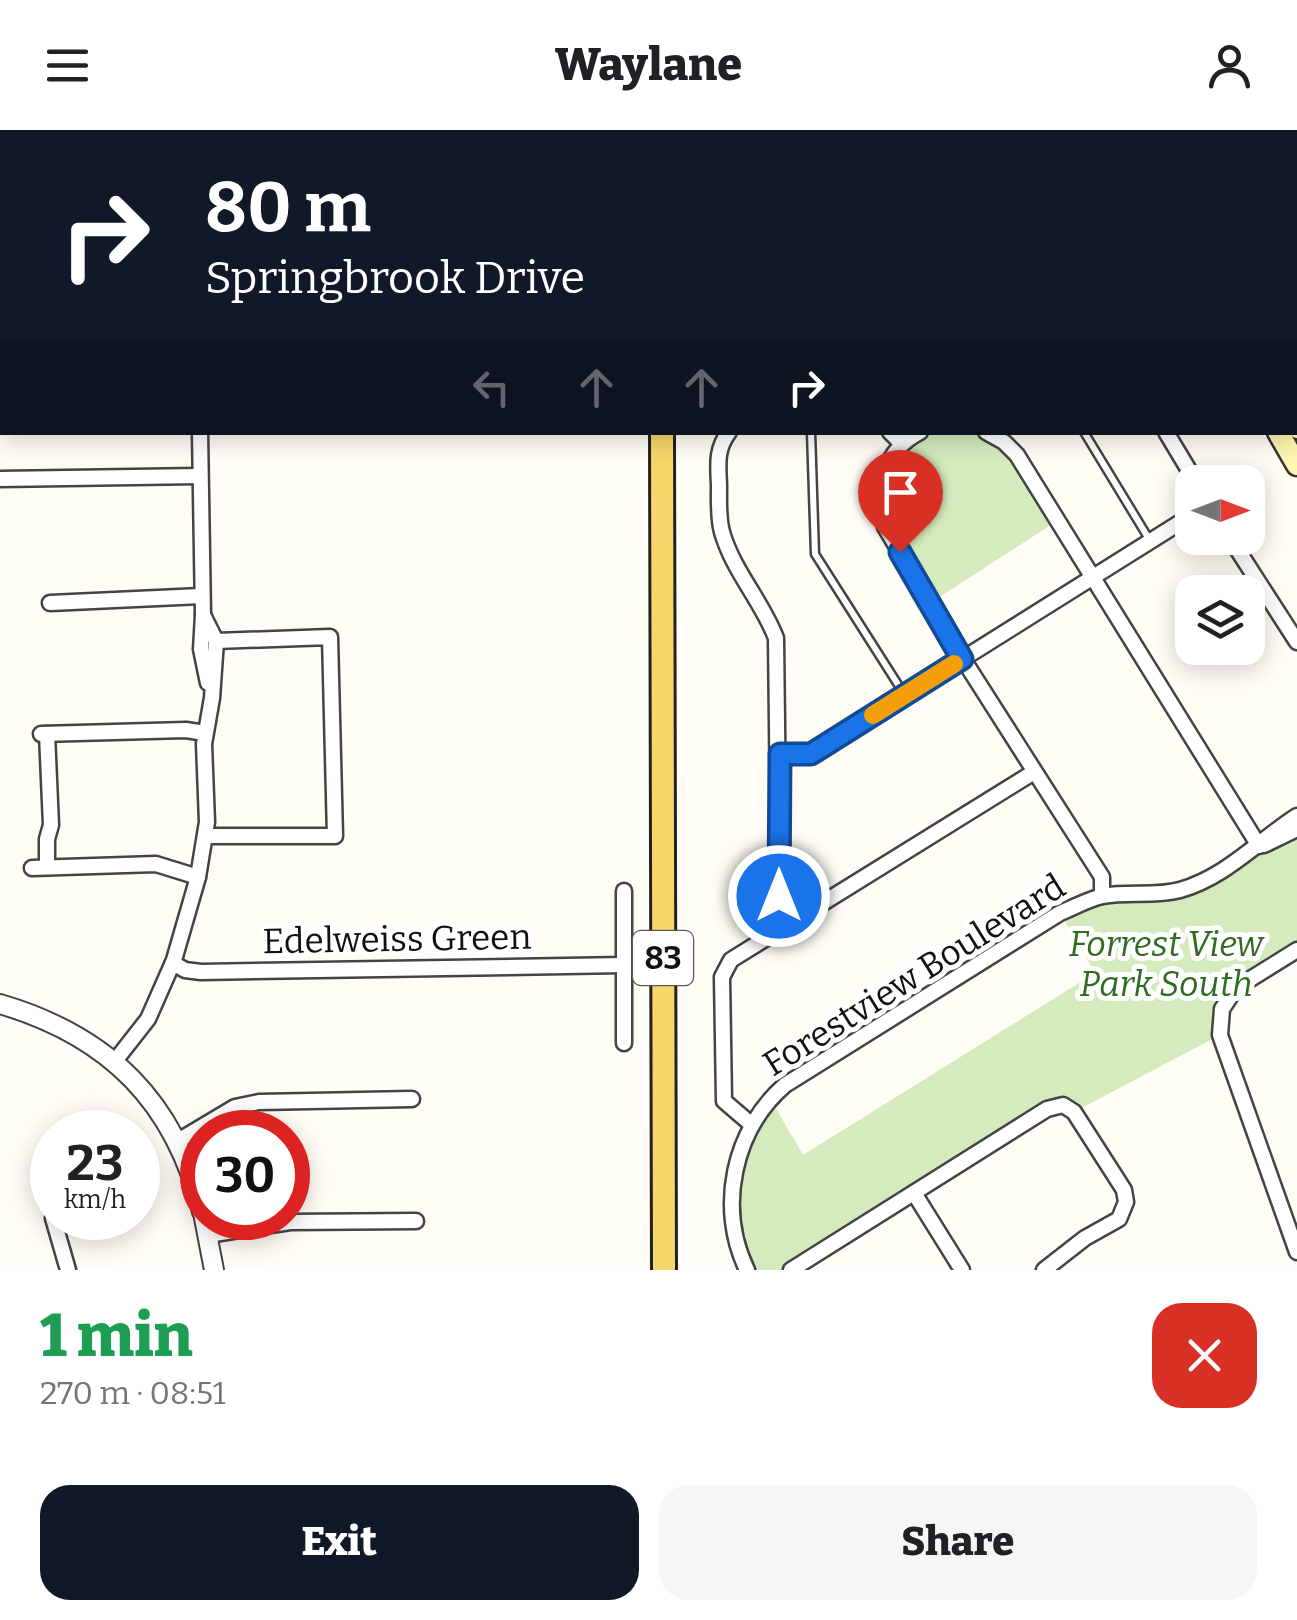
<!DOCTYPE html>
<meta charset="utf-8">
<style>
:root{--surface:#fff;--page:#f6f6f6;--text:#202124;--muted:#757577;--accent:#111827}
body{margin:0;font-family:Bitter,serif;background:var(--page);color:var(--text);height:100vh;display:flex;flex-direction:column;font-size:38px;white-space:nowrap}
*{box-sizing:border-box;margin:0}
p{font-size:32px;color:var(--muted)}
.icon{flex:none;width:55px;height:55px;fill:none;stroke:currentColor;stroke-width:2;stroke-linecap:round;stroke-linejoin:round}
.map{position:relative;height:1140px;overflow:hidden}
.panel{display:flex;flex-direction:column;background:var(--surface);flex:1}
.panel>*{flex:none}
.top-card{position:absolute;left:0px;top:0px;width:1298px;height:305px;box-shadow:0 5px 25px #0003;background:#111827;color:#fff;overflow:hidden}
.needle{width:65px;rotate:90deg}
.buttons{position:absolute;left:1175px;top:335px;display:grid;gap:20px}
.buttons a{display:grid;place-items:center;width:90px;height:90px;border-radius:20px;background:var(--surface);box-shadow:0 5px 25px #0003;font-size:50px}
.speed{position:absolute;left:30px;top:980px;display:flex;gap:20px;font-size:50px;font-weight:700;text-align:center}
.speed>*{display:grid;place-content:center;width:130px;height:130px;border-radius:50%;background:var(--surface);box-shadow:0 5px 25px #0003;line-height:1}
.speed small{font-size:25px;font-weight:400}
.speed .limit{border:15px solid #d22;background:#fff;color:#111}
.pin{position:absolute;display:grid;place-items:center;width:85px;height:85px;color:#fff;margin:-102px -42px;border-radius:50% 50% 50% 0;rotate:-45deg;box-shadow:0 0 10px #0007}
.pin .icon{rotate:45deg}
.me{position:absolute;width:110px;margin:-55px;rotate:0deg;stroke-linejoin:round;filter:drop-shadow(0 0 8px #0008)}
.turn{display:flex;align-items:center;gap:35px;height:210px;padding:0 40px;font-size:45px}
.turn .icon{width:130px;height:130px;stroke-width:2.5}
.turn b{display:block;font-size:70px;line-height:85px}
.lanes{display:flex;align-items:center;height:95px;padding:0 40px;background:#0003;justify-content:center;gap:50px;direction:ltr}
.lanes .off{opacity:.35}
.round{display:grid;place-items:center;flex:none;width:105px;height:105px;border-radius:30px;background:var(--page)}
.summary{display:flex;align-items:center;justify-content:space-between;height:170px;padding:0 40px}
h1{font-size:60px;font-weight:800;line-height:75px;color:#1e9e55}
.primary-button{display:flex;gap:20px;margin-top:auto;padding:20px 40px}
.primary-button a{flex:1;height:115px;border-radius:30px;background:var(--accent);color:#fff;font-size:40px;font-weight:800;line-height:115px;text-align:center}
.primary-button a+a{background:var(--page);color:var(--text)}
header{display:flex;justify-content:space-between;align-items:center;height:130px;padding:0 40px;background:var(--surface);font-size:45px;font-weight:800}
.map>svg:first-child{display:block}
.green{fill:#d5ebbd}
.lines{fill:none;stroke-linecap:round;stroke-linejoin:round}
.service-casing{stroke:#444;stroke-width:11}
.minor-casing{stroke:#444;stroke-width:19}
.tertiary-casing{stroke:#444;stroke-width:22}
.secondary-casing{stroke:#333;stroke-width:25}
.primary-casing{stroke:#222;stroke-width:28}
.service{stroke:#fff;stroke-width:6}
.minor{stroke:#fff;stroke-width:14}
.tertiary{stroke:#fff;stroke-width:18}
.secondary{stroke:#fff6b0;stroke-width:20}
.primary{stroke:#f9d66b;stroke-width:22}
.route-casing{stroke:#114b97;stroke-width:25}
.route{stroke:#1a73e8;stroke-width:18}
.slow{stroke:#f59e0b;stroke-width:18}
.labels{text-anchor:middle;stroke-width:10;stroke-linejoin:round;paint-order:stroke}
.shield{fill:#fff;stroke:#585858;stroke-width:2.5}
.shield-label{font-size:32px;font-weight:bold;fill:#111}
.street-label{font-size:35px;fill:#111;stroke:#fff}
.park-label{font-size:35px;font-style:italic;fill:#2f6b1f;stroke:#fff}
</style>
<header><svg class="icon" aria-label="menu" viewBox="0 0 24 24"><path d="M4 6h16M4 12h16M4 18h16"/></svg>Waylane<svg class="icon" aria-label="person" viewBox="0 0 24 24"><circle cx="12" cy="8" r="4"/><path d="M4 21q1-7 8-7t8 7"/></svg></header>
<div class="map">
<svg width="1297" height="1140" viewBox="0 0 1297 1140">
<rect width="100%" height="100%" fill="#fffdf5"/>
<g class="green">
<polygon points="920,303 986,303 1004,312 1057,391 930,473 885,397 889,332"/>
<polygon points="1297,699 1297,820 1236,858 1220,905 1074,982 1063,975 791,1140 747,1140 734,1042 770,968 803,1025 1095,843 1060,783 1102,766 1177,761"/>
</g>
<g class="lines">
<g class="service-casing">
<g id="service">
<polyline points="811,302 815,424 904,564"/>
<polyline points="1084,302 1149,409"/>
</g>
</g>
<g class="minor-casing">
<g id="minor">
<polyline points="400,0 400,2"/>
<polyline points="1136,0 1141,2"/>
<polyline points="1275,0 1276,2"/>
<polyline points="1222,2 1225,0"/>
<polyline points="1295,27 1297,29"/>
<polyline points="0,108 2,112"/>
<polyline points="0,224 2,224"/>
<polyline points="200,302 203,485 201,519 208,553"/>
<path d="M729 302C716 319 718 334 719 355 719 370 718 388 722 402 733 441 762 471 776 508L779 766 792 792"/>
<polyline points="890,302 901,313"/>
<path d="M920 302C884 320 874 360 885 397L963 529 1102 747V766"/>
<polyline points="986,302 1004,312 1017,325 1259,716"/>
<polyline points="1166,302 1196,352"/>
<polyline points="0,349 200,346"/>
<polyline points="1230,408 1297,512"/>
<polyline points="50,473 201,466"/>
<polyline points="41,604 186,600 205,603"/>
<polyline points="47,604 51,695 47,709 47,737"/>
<polyline points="779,625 811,624 1192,385"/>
<polyline points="205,706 335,706 330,507 216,511"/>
<polyline points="1264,715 1297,699"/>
<polyline points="32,738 156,734 198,747"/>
<polyline points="624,761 624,913"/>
<polyline points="1297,820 1236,858 1222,879 1220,905 1297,1122"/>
<polyline points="173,833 185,840 201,842 624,835"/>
<polyline points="115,931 148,889 174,830 198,747 207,692 204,614 212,568 216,511 203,485"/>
<polyline points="752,995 724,971 722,847 731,830 1034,642"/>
<polyline points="178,1011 235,977 259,972 412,969"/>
<polyline points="914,1063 962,1140"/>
<polyline points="53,1088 68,1140"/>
<polyline points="208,1105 290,1092 416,1091"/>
<path d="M747 1140C717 1078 733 1000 785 955L1060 783C1073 778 1088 769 1103 766 1128 761 1154 767 1180 760 1226 747 1258 711 1297 686"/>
<polyline points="791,1140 1047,979 1063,975 1074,982 1124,1060 1126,1072 1119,1089 1085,1108 1044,1140"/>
</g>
</g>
<g class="tertiary-casing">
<g id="tertiary">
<path d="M0 874C109 906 175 972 202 1082"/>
<polyline points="204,1088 214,1140"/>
</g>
</g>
<g class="secondary-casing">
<g id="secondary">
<polyline points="0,84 2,84"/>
<polyline points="1295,295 1297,298"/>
<polyline points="1278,302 1297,335"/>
</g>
</g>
<g class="primary-casing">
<g id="primary">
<polyline points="708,0 709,2"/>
<polyline points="636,2 638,0"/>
<polyline points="662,302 664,1140"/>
</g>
</g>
<use href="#service" class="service"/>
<use href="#minor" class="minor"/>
<use href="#tertiary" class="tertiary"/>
<use href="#secondary" class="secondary"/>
<use href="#primary" class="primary"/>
</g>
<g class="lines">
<g class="route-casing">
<polyline id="route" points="779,766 780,624 811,624 962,529 900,422"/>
</g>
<use href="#route" class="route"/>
<polyline class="slow" points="873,585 954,534"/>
</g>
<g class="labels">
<rect class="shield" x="633" y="801" width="60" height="54" rx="8"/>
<g class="shield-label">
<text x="663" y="839">83</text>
</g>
<g class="street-label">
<text transform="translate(397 809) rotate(-1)" y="12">Edelweiss Green</text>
<text transform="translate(914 845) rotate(-32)" y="12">Forestview Boulevard</text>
</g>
<g class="park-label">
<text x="1166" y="826">Forrest View<tspan x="1166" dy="40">Park South</tspan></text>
</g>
</g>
</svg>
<div class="buttons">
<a><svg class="needle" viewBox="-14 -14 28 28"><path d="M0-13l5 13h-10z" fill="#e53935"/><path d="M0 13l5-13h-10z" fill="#757577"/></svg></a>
<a><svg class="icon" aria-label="layers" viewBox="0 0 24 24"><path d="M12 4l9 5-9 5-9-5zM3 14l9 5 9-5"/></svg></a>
</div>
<div class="speed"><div>23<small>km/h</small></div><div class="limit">30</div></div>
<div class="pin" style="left:900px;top:422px;background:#d93025"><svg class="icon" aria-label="arrive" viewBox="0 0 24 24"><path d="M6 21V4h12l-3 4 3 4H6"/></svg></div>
<svg class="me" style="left:779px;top:766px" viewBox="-20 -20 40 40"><circle r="17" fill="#1a73e8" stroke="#fff" stroke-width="3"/><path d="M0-11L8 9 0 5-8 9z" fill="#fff"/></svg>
<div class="top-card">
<div class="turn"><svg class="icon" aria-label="right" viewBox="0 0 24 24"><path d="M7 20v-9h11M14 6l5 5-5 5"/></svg><div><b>80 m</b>Springbrook Drive</div></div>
<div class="lanes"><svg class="icon off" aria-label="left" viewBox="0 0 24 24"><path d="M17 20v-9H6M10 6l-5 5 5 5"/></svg><svg class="icon off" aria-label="ahead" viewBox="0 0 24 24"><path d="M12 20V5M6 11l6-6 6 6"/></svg><svg class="icon off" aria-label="ahead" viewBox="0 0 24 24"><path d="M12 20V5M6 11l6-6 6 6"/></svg><svg class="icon" aria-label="right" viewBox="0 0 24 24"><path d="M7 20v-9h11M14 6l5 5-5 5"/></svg></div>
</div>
</div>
<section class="panel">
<div class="summary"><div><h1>1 min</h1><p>270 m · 08:51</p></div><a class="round" style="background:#d93025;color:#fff"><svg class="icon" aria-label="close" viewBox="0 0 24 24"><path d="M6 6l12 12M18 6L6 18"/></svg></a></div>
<div class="primary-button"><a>Exit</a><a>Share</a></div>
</section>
